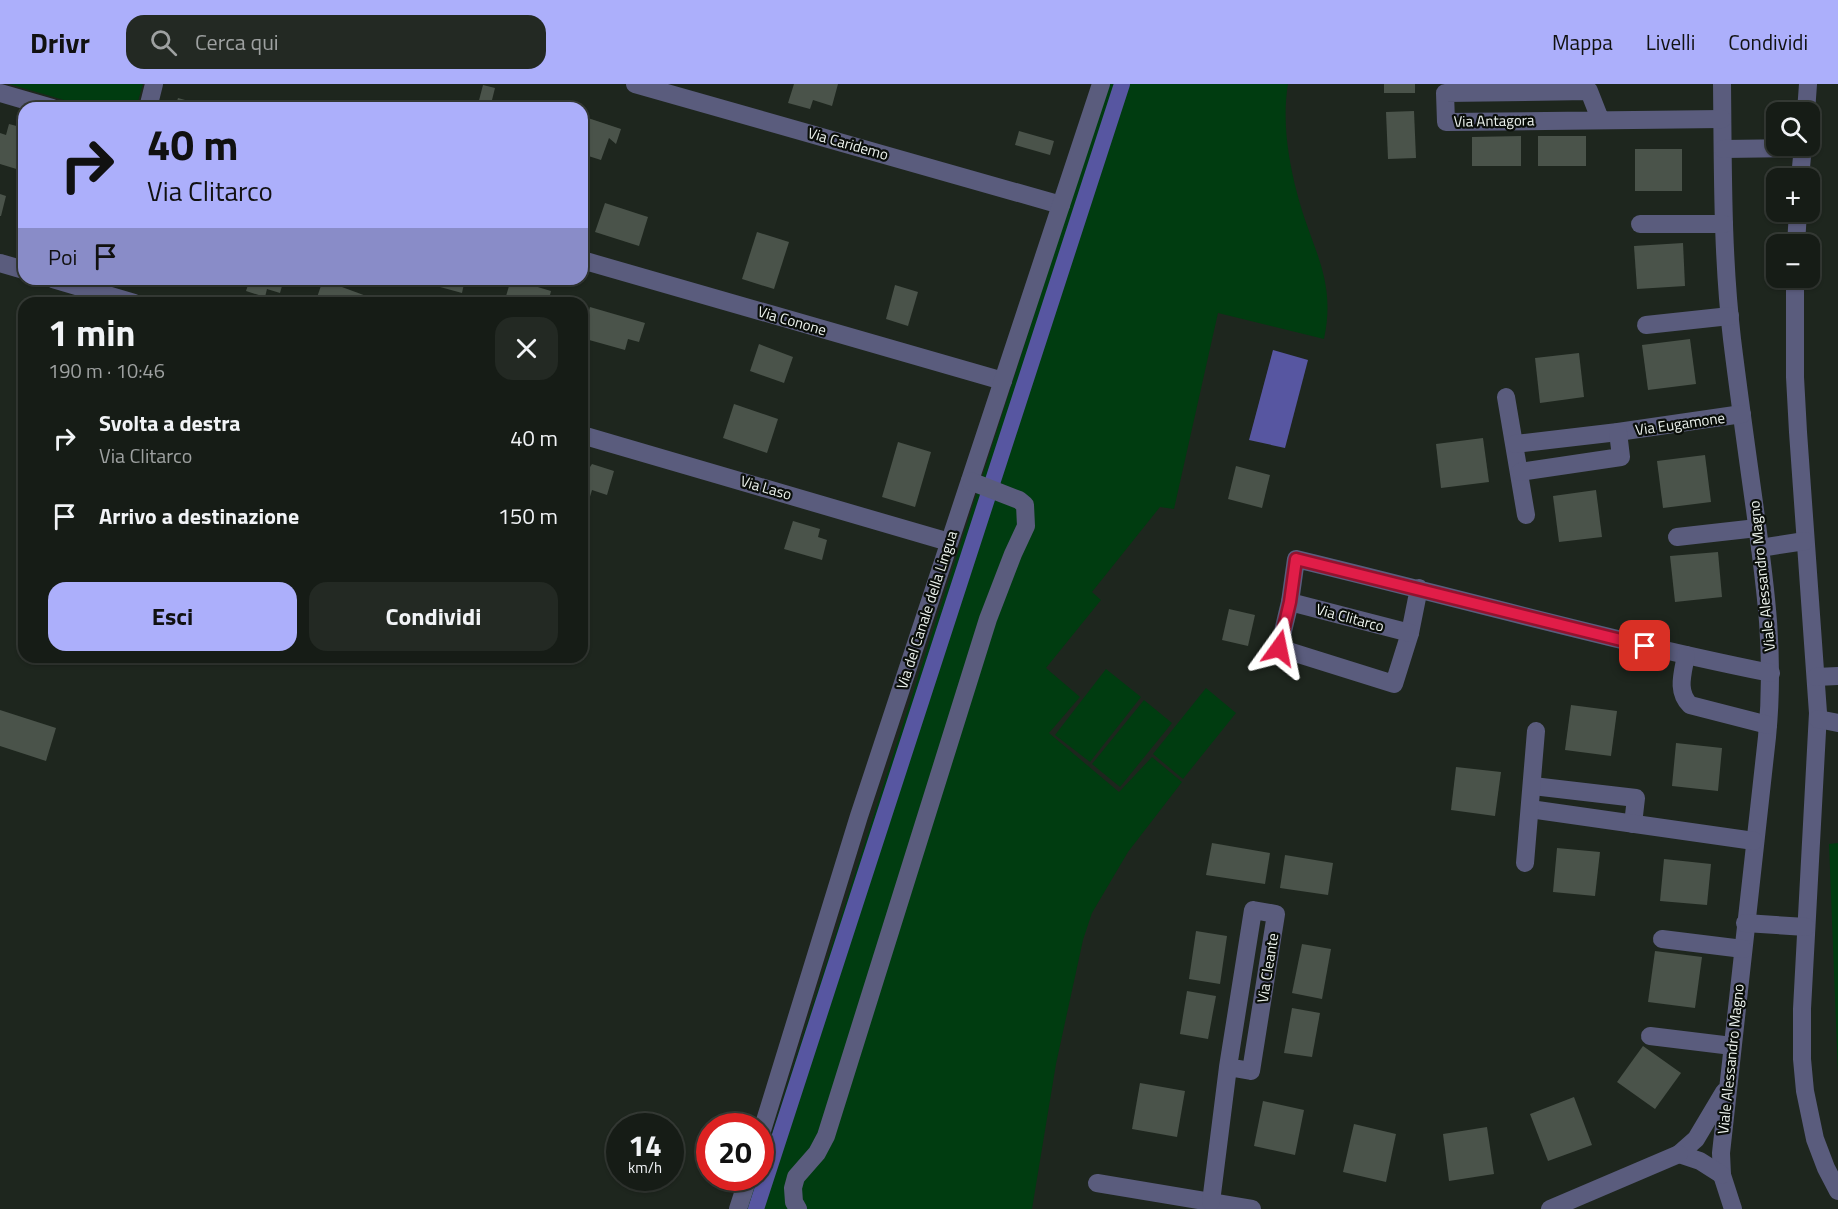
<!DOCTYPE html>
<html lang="it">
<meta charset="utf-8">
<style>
:root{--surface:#161c16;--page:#232923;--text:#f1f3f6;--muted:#9ea1a1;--line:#353a35;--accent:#acaffb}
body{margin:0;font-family:"Titillium Web",sans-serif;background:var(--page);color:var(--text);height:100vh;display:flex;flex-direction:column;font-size:22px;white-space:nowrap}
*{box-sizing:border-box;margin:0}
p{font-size:20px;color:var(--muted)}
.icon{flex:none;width:33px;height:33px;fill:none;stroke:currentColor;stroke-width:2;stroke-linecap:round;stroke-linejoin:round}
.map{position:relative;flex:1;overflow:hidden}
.panel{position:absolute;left:18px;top:213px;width:570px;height:366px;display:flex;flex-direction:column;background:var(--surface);border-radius:18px;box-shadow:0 2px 4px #0004,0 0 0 2px var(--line)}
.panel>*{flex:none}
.hud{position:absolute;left:18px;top:18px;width:570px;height:183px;border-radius:18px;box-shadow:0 2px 4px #0004,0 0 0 2px var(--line);background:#acaffb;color:#111;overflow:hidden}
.buttons{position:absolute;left:1766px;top:18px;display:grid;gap:12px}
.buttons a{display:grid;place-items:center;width:54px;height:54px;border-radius:12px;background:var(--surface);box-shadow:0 2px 4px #0004,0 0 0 2px var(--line);font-size:30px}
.speed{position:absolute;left:606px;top:1029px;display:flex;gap:12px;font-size:30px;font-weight:700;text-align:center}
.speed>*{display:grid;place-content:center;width:78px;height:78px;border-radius:50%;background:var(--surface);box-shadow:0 2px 4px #0004,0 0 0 2px var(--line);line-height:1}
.speed small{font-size:15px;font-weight:400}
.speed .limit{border:9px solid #d22;background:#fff;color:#111}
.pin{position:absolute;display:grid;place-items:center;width:51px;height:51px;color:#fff;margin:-26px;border-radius:12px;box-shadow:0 3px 9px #0006}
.me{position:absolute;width:66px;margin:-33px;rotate:12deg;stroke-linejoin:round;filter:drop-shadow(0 0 4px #0008)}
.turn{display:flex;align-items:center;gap:21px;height:126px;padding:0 30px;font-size:27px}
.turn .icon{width:78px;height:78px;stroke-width:2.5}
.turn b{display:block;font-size:42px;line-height:51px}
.then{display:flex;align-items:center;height:57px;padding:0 30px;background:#0003;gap:12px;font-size:22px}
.round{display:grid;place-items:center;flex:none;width:63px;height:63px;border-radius:18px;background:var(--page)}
.overview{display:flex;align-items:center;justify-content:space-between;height:102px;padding:0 30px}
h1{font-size:36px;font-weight:700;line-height:45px}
.button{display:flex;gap:12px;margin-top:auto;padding:12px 30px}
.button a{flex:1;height:69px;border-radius:18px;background:var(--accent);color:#111;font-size:24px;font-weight:700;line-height:69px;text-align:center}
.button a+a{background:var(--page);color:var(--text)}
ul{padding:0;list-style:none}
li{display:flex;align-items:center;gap:18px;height:78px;padding:0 30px}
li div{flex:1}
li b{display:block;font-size:22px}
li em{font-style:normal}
header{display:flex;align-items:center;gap:36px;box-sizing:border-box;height:84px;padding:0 30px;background:var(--accent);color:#111}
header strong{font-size:28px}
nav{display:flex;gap:33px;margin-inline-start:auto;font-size:21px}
.search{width:420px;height:54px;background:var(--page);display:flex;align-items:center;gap:15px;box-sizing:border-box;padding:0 21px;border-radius:18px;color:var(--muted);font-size:22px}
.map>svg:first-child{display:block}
.green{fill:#003c10}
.water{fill:#5756a1}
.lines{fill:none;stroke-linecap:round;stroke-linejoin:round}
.canal{stroke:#5756a1;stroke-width:16}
.building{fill:#4a534a}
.minor{stroke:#5a5c7d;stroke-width:18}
.route-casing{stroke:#92132f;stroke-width:15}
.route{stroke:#e11d48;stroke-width:10}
.labels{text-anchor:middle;stroke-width:4.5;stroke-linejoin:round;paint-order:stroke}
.street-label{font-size:15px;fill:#ecf2ed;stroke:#0a0e0a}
</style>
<header>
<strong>Drivr</strong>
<div class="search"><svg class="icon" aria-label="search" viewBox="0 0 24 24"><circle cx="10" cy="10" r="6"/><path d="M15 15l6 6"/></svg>Cerca qui</div>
<nav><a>Mappa</a><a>Livelli</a><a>Condividi</a></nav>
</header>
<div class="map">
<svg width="1838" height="1125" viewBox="0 0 1838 1125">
<rect width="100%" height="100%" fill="#1e261e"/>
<g class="green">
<polygon points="9,0 143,0 136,24 91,24"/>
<path d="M1108 0H1288C1282 36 1288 74 1297 109 1311 164 1337 195 1324 255L1218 229 1174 425 1160 423 1092 508 1101 516 1046 584 1080 613 1049 649 1119 708 1152 673 1182 698 1128 768 1092 829 1083 856 1056 980 1032 1125H747L757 1094H760L761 1083Z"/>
<polygon points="1106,585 1141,613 1090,678 1055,651"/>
<polygon points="1206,604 1236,629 1183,695 1153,670"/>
<polygon points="1144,616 1172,639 1120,703 1092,680"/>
<polygon points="1838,759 1838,990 1829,760"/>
</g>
<polygon class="water" points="1273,266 1308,276 1285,364 1249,356"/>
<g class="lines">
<polyline class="canal" points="756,1125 1122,0"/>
</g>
<g class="building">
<polygon points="794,0 838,0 832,22 813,16 810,25 788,19"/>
<rect x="1384" y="0" width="31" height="9"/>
<polygon points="483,1 495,4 490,24 477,24"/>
<polygon points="178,14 210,23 210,24 175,24"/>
<polygon points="1414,27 1416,74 1388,75 1386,28"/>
<polygon points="582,32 621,45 616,60 609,54 601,76 582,70"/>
<polygon points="9,40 24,44 23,87 0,80 0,49 6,51"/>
<polygon points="1019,47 1054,57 1050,71 1015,61"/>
<polygon points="1521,52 1521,82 1472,82 1472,53"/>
<rect x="1538" y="52" width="48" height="30"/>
<rect x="1635" y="65" width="47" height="42"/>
<polygon points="0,110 6,112 1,132 0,132"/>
<polygon points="605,119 648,133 639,162 595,148"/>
<polygon points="757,148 789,158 774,205 742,195"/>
<polygon points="1683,159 1685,202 1637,205 1634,162"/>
<polygon points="250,195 284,195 280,209 267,205 265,213 246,207"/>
<polygon points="411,195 465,195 462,209"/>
<polygon points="511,195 551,207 548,219 504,219"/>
<polygon points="323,196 369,213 367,219 315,219"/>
<polygon points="895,201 918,208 908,242 886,235"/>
<polygon points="590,223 645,239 639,258 628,255 625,266 582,254"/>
<polygon points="23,249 24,249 24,278 16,275"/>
<polygon points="1690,255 1696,300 1648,306 1642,261"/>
<polygon points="759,260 793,273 784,299 750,287"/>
<polygon points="1579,269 1584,313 1540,319 1535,274"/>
<polygon points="734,320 778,335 767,369 723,354"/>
<polygon points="1483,354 1489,398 1441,404 1436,360"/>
<polygon points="898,358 931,368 915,423 882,413"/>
<polygon points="1705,371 1711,418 1663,424 1657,377"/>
<polygon points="592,380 614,387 607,411 592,406 586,426 582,424 582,381 590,383"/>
<polygon points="1236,382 1270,391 1262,424 1228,415"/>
<polygon points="1596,406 1602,453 1559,458 1553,412"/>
<polygon points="793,437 820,445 818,453 827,456 822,476 784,465"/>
<polygon points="1718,468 1722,513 1675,518 1670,472"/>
<polygon points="1229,525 1255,531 1248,562 1222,556"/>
<polygon points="1571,621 1617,627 1611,672 1565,666"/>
<polygon points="0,626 56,644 46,677 0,662"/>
<polygon points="1676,659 1722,664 1718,707 1672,702"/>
<polygon points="1456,683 1501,688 1495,732 1451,726"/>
<polygon points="1212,759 1270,769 1265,800 1206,791"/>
<polygon points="1557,764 1600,768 1595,812 1553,808"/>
<polygon points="1285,771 1333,779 1328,811 1280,804"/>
<polygon points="1664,775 1711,780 1707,821 1660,817"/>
<polygon points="1196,847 1227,852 1220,900 1189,895"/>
<polygon points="1302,860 1331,865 1322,915 1292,909"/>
<polygon points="1655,867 1702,873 1695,924 1648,918"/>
<polygon points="1187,907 1216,912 1208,955 1180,950"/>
<polygon points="1292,924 1320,929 1312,973 1284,969"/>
<polygon points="1643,962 1681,989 1655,1025 1617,998"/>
<polygon points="1140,999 1185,1007 1177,1053 1132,1045"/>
<polygon points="1574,1013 1592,1061 1548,1077 1530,1030"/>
<polygon points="1263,1017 1304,1026 1295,1071 1254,1062"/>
<polygon points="1354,1040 1396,1050 1386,1098 1343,1088"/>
<polygon points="1487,1043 1494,1090 1449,1097 1443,1050"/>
</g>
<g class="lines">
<g class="minor">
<polyline points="635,0 1061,121"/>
<path d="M1722 0C1723 85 1722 170 1732 255 1739 312 1747 369 1755 426 1766 506 1775 572 1767 653L1721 1069 1722 1091 1733 1125"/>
<polyline points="0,9 52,24"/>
<polyline points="148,24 154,0"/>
<polyline points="1806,28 1808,0"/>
<polyline points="1600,35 1589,7 1445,9 1446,38 1722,35"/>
<polyline points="1723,65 1803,64"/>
<polyline points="1800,94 1803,62"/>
<polyline points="1640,140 1724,140"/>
<polyline points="1796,160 1798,128"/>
<polyline points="582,176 1003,297"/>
<polyline points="0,179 24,186"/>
<polyline points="1795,194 1795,293 1798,348 1818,629 1802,925 1802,975 1805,1007 1815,1055 1826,1084 1838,1107"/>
<polyline points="53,195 134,219"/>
<polyline points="1646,241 1730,232"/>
<polyline points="1506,313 1526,431"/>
<polyline points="582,351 949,458"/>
<polyline points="1515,360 1618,348 1742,330"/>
<polyline points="1520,388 1621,373 1618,348"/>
<polyline points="1677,453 1757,444"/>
<polyline points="1760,464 1805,457"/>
<path d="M1419 504 1410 549 1394 600 1279 564 1290 518 1296 475C1454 513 1612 557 1771 589"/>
<polyline points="1290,518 1410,549"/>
<path d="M1686 571C1683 589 1676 607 1690 621L1768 641"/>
<polyline points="1816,593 1838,592"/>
<polyline points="1818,635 1838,639"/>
<polyline points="1533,702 1636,714 1633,740"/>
<polyline points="1530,725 1754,757"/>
<polyline points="1525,779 1536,647"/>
<polyline points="1745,839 1806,843"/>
<polyline points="1662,855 1743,865"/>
<polyline points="1650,952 1732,962"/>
<polyline points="760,1053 859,732 1101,0"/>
<polyline points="1722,1091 1700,1077 1679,1070 1696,1055 1724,1008"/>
<polyline points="1097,1099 1252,1125"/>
<polyline points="1211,1118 1228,983 1253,826 1276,830 1251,987 1228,983"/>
<polyline points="738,1125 748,1094"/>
<polyline points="798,1125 794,1118 793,1104 796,1093 817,1069 826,1052 988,535 1013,470 1026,442 1025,421 1019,416 970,397"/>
<polyline points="1550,1125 1679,1070"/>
</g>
</g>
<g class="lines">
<g class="route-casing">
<polyline id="route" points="1279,564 1290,518 1296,475 1645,562"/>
</g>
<use href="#route" class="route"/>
</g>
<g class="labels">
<g class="street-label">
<text transform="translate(1494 37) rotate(-1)" y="5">Via Antagora</text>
<text transform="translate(848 60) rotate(16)" y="5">Via Caridemo</text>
<text transform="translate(792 237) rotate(16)" y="5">Via Conone</text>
<text transform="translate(1680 340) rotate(-8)" y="5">Via Eugamone</text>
<text transform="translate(766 404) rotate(16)" y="5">Via Laso</text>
<text transform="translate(1762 492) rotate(-96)" y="5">Viale Alessandro Magno</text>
<text transform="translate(927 526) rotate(-72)" y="5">Via del Canale della Lingua</text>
<text transform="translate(1350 534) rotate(15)" y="5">Via Clitarco</text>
<text transform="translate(1268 884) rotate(-81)" y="5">Via Cleante</text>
<text transform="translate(1731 975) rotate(-84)" y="5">Viale Alessandro Magno</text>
</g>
</g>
</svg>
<div class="buttons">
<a><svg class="icon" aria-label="search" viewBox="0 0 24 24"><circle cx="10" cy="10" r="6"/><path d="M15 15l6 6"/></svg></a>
<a>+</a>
<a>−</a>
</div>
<div class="speed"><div>14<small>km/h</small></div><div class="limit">20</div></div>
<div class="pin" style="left:1645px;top:562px;background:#d93025"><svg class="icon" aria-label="arrive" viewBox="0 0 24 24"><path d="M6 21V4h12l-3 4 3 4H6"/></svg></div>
<svg class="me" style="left:1279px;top:564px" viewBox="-20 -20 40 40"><path d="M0-17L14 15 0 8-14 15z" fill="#e11d48" stroke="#fff" stroke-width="4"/></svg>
<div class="hud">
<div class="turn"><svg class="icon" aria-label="right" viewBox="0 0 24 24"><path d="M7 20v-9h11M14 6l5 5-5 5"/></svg><div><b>40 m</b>Via Clitarco</div></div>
<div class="then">Poi<svg class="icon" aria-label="arrive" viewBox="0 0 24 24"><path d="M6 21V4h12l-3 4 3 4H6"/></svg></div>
</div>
<section class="panel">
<div class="overview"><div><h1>1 min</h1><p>190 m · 10:46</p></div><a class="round"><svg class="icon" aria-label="close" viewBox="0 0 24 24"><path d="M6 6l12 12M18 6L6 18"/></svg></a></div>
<ul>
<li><svg class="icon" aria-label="right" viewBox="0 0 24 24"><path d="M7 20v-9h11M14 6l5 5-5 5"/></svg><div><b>Svolta a destra</b><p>Via Clitarco</p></div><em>40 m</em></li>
<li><svg class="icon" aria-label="arrive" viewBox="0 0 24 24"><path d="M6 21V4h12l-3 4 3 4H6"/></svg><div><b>Arrivo a destinazione</b></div><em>150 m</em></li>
</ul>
<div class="button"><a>Esci</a><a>Condividi</a></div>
</section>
</div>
